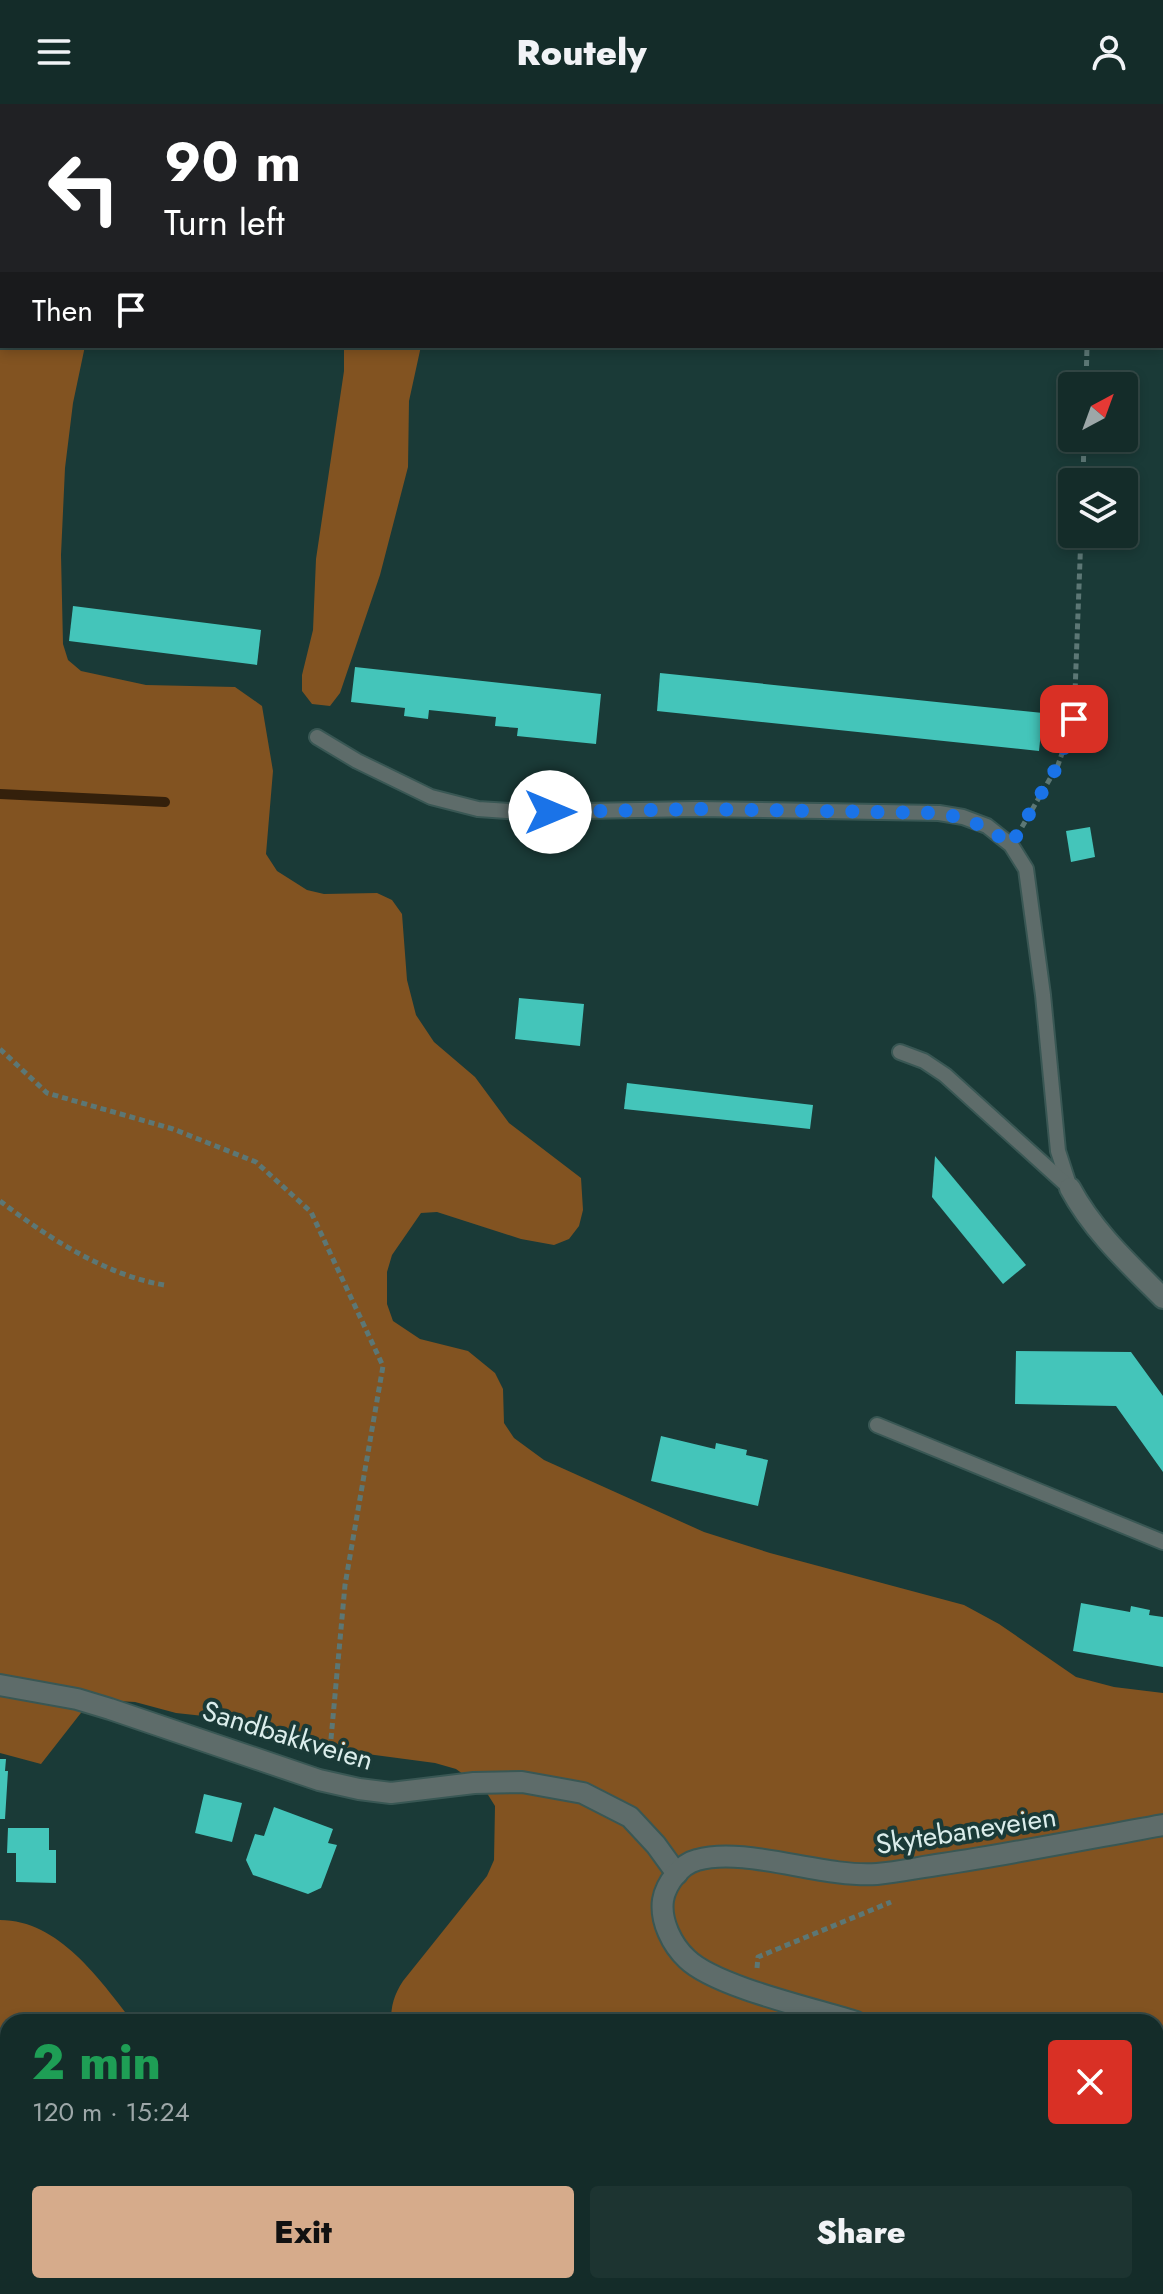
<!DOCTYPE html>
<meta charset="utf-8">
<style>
:root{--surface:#142c29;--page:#1d3431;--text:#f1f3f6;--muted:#9da7a8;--line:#334846;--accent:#d6ab8b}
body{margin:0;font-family:Jost,sans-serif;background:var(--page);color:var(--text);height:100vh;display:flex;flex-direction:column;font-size:30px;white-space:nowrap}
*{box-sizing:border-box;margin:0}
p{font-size:26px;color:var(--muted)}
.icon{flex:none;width:44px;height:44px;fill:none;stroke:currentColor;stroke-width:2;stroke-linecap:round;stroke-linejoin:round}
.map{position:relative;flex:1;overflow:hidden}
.details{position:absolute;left:0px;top:1910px;width:1164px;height:280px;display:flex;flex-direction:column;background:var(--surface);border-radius:24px 24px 0 0;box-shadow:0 4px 12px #0003,0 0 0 2px var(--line)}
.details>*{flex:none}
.guide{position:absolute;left:0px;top:0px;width:1164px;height:244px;box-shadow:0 4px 12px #0003,0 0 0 2px var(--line);background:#202124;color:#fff;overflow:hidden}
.needle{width:52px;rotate:41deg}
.controls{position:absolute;left:1058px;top:268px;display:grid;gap:16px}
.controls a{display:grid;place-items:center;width:80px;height:80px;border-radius:8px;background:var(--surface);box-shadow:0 4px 12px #0003,0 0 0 2px var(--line);font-size:40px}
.pin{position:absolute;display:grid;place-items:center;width:68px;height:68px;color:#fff;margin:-34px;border-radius:16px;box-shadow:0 4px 12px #0006}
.me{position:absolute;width:88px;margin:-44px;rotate:90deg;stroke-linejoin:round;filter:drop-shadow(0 0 6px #0008)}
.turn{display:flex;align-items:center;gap:28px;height:168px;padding:0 32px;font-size:36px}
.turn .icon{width:104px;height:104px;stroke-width:2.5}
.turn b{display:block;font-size:56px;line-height:68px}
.then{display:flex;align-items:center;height:76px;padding:0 32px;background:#0003;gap:16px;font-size:30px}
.round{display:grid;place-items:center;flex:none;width:84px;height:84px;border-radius:8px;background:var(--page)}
.head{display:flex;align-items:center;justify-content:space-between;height:136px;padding:0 32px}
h1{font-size:48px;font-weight:800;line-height:60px;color:#1e9e55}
.action{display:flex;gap:16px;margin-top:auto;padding:16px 32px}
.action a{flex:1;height:92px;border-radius:8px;background:var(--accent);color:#111;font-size:32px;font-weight:800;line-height:92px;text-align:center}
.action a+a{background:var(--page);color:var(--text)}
header{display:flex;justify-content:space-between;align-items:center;height:104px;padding:0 32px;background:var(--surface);font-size:36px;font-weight:800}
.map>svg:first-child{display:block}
.green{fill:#674016}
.forest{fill:#825321}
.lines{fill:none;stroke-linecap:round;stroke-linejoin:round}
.stream{stroke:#34200b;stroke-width:10}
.building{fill:#44c5ba}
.lane-casing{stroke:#395754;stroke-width:18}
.street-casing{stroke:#395754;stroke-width:24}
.path{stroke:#5c7775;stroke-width:5;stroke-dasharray:6 4;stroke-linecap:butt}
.lane{stroke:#5e6c6a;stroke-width:14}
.street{stroke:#5e6c6a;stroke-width:20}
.route{stroke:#1a73e8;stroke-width:14;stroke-dasharray:0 25.2}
.labels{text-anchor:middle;stroke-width:8;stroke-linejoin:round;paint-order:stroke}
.street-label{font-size:28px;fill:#dbedeb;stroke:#1a3a37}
</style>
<header><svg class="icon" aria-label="menu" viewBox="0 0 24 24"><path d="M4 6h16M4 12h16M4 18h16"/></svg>Routely<svg class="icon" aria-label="person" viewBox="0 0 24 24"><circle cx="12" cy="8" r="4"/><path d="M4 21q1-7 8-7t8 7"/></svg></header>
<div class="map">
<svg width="1163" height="2190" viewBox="0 0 1163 2190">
<rect width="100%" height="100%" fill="#1a3a37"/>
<polygon class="green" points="854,0 1137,0 856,2"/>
<g class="forest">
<path d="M0 0H417V2H2V242H85L73 299 65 364 61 451 63 540 68 556 81 567 146 581 235 583 262 602 273 667 266 750 277 767 307 786 324 790 377 789 392 796 402 810 407 876 416 911 434 938 475 973 509 1019 581 1074 583 1106 579 1122 569 1135 554 1141 521 1135 437 1108 421 1109 392 1151 387 1168V1200L393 1217 420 1235 468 1247 495 1269 503 1285 504 1319 514 1334 544 1356 704 1428 770 1449 964 1501 999 1520 1076 1573 1114 1583 1163 1589V2190H0V1816C59 1816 100 1876 133 1918H8V2182H1156V1918H391C391 1901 394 1891 403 1877L487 1772 494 1756 495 1702 485 1686 456 1665 435 1659 307 1642 213 1613 176 1609 135 1598 100 1596 84 1605 41 1660 0 1649Z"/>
<polygon points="344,242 421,242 409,297 408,363 380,471 340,589 330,602 312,600 302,587 302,571 313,526 316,455 344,267"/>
</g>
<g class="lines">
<polyline class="stream" points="0,690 165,698"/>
</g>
<g class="building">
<polygon points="73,502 261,526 257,561 69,537"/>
<polygon points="355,563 601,590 596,640 517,632 518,624 495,622 496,613 429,606 428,615 404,612 405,604 351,598"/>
<polygon points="660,569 1043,609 1039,647 657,607"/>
<polygon points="1090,723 1095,753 1071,758 1066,727"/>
<polygon points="519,894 584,900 580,942 515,935"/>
<polygon points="627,979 813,1001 810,1025 624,1005"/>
<polygon points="935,1052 1026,1161 1003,1180 932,1093"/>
<polygon points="1016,1247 1131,1248 1163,1292 1163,1368 1116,1302 1015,1300"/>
<polygon points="661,1332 715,1345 716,1339 747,1346 746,1351 768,1356 758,1402 651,1377"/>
<polygon points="1081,1499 1130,1508 1131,1502 1150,1506 1149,1511 1163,1513 1163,1563 1073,1547"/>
<polygon points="0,1655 6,1655 5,1667 8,1667 5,1715 0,1715"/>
<polygon points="204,1690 242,1699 232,1738 195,1729"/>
<polygon points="274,1703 333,1725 328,1739 337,1741 321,1784 308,1790 253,1771 246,1756 255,1730 264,1732"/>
<polygon points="8,1724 49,1724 49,1746 56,1746 56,1779 16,1778 16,1749 7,1749"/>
</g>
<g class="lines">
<g class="lane-casing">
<g id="lane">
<polyline points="317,633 357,657 431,693 478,705 523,708 697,705 939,709 963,713 987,722 1011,741 1026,765 1043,891 1058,1047 1070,1084"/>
<polyline points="900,948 924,957 945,971 1070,1084"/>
<polyline points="877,1321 1163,1438"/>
</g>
</g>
<g class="street-casing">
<g id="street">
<path d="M1070 1084C1093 1127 1129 1160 1163 1194"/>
<polyline points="0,1581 77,1595 110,1605 319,1676 359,1685 391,1689 474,1679 522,1678 583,1689 630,1713 656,1741 677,1770"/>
<path d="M856 1918C815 1905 716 1883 687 1855 672 1841 660 1817 663 1796 666 1779 681 1760 697 1756 745 1742 822 1774 877 1770 899 1768 921 1763 943 1760 1016 1749 1090 1734 1163 1721"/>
<polyline points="1156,2022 1163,2027"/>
</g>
</g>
<g class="path">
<polyline points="1094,2 1094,0"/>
<polyline points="1086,282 1087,242"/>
<polyline points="1083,378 1084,334"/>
<polyline points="1022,723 1058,661 1074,615 1081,430"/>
<polyline points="0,945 47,989 173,1025 256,1058 311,1108 383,1262 345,1481 331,1635"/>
<path d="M0 1097C47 1133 105 1171 164 1181"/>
<polyline points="757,1864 758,1853 891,1798"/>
<polyline points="672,2190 673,2182"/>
</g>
<use href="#lane" class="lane"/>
<use href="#street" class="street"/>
</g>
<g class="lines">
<path class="route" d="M550 708 697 705 939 709C970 715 986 722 1011 741L1058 661 1074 615"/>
</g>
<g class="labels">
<g class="street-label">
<text transform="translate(288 1631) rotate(17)" y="10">Sandbakkveien</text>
<text transform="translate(966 1726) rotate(-9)" y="10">Skytebaneveien</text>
</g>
</g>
</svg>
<div class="controls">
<a><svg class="needle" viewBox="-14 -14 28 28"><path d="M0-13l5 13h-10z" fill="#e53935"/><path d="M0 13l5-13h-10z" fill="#9da7a8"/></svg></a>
<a><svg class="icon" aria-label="layers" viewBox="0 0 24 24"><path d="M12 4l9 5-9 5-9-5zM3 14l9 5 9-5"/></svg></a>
</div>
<div class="pin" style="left:1074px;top:615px;background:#d93025"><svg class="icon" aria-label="arrive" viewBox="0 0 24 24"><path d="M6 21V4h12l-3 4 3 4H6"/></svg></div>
<svg class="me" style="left:550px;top:708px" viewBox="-20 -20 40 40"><circle r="19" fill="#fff"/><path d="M0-13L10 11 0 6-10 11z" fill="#1a73e8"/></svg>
<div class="guide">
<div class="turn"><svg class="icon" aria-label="left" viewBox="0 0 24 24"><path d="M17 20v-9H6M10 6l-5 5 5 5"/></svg><div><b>90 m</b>Turn left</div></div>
<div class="then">Then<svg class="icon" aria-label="arrive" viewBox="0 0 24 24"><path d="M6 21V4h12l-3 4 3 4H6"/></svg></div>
</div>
<section class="details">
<div class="head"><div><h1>2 min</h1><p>120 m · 15:24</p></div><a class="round" style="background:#d93025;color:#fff"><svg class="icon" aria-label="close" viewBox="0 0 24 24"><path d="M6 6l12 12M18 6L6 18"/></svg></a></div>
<div class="action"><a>Exit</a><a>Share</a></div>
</section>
</div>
